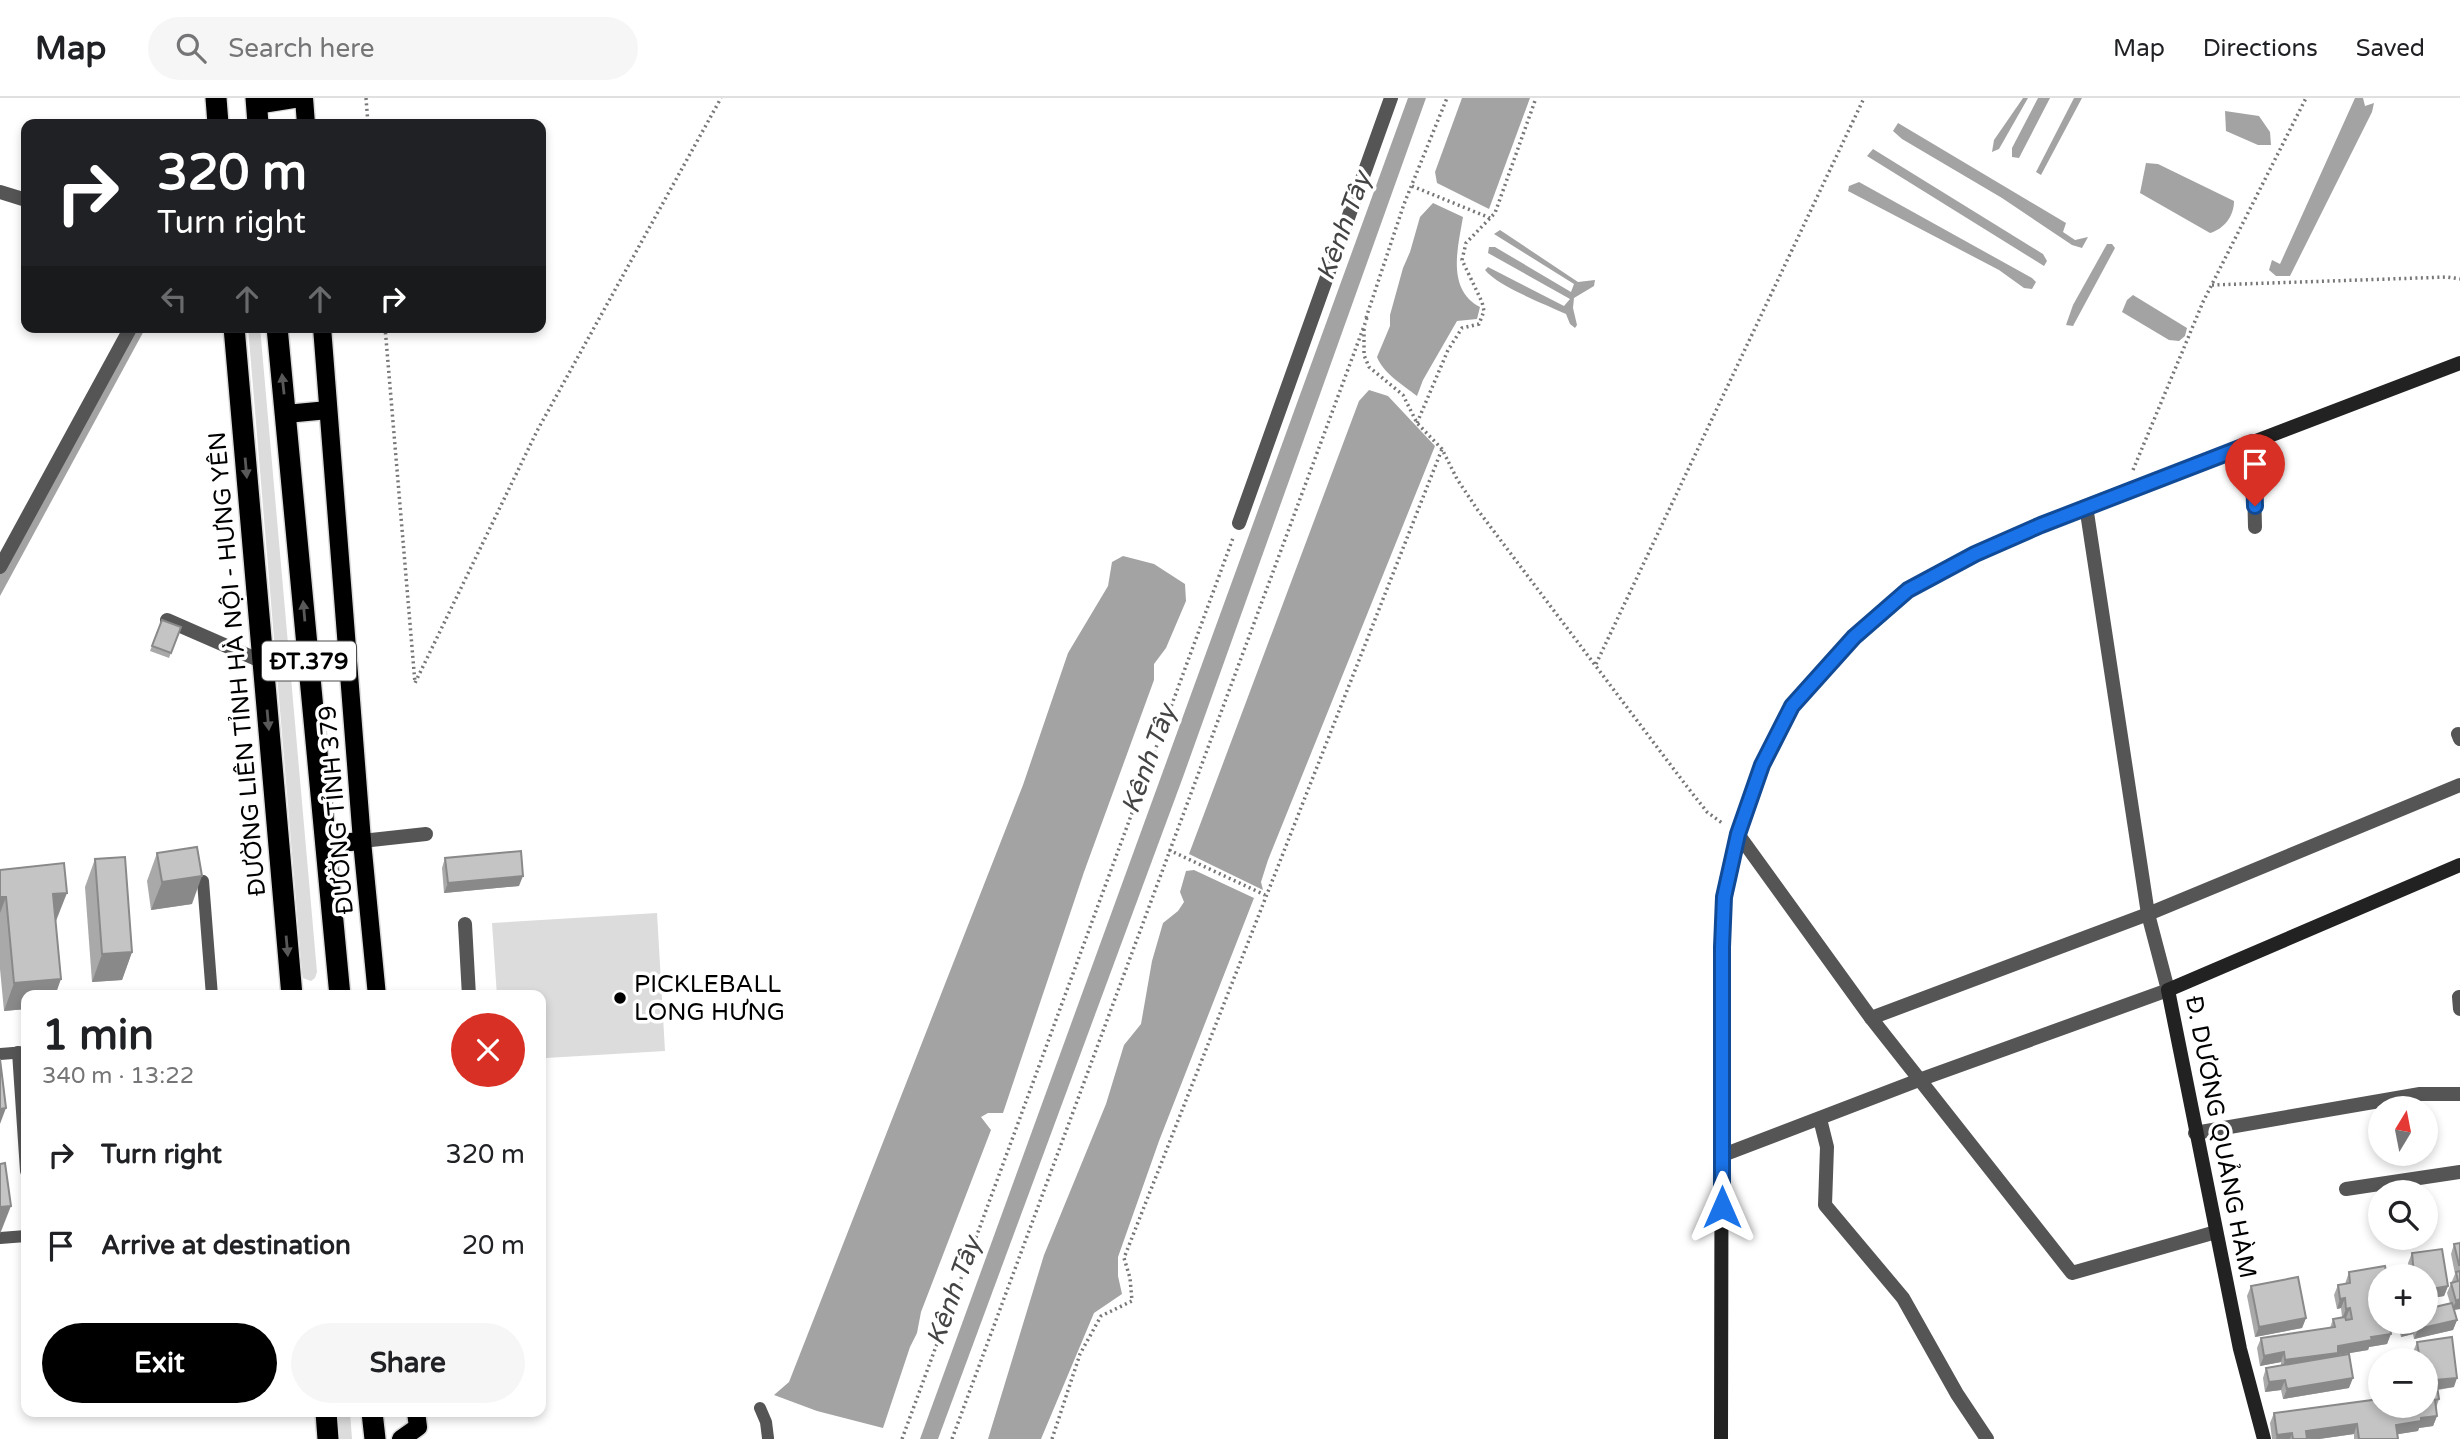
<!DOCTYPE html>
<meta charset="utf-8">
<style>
:root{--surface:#fff;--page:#f6f6f6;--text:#202124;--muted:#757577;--line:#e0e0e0;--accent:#000}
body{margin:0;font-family:"Varela Round",sans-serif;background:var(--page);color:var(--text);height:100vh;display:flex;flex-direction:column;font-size:26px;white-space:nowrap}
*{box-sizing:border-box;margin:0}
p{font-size:23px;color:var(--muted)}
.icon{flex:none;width:38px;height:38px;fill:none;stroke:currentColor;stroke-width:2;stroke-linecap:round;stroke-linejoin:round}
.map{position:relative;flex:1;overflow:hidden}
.side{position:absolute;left:21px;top:892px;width:525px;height:427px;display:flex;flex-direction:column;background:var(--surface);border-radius:14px;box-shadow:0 4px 10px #0003}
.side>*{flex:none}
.hud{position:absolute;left:21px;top:21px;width:525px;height:214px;border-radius:14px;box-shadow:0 4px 10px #0003;background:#202124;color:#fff;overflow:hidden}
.needle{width:46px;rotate:10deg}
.fabs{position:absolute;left:2368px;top:998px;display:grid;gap:14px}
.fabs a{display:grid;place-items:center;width:70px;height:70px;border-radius:50%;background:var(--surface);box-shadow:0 4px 10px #0003;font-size:35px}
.pin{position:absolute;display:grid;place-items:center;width:60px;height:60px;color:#fff;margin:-72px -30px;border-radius:50% 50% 50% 0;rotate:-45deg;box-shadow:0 0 7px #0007}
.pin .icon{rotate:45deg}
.me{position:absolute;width:77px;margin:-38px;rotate:0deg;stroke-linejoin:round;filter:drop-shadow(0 0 5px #0008)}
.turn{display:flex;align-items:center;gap:24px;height:147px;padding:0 21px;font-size:32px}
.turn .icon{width:91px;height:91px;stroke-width:2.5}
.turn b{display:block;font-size:49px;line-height:60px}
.lanes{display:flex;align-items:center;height:66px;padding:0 21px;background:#0003;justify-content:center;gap:35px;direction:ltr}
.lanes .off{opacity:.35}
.round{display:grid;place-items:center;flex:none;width:74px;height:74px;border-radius:37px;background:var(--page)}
.overview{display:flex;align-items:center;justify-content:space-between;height:119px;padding:0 21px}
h1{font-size:42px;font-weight:700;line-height:52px}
.cta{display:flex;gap:14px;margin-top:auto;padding:14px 21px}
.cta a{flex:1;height:80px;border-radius:42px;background:var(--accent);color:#fff;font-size:28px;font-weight:700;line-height:80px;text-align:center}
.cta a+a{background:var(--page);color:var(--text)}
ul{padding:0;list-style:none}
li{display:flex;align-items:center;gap:21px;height:91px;padding:0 21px}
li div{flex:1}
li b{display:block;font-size:26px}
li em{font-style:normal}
header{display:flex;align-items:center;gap:42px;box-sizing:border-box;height:98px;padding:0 35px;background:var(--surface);border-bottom:2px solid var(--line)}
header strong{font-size:33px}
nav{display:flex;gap:38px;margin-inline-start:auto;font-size:24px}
.search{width:490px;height:63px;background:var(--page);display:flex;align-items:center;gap:18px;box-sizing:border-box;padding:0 24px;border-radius:38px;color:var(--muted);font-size:26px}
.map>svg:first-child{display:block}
.green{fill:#dcdcdc}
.water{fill:#a3a3a3}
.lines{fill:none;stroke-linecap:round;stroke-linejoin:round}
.primary-casing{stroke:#dbdbdb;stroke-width:21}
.highway-casing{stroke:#dbdbdb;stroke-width:24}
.path{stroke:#777;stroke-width:3.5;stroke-dasharray:2 3.5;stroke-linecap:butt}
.lane{stroke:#555;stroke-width:12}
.street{stroke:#555;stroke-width:14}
.secondary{stroke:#222;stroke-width:14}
.primary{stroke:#000;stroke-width:18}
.highway{stroke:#000;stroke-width:21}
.wall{fill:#a9a9a9}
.shaded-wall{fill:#898989}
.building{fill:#c4c4c4;stroke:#898989;stroke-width:2}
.oneway{fill:#595959}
.route-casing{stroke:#114b97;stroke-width:18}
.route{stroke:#1a73e8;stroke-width:12}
.poi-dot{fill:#000;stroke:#fff;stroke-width:2.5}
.labels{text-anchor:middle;stroke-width:7;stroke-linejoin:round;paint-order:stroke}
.shield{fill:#fff;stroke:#4c4c4c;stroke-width:2}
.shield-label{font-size:23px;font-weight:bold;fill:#000}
.street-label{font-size:24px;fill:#000;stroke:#fff}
.poi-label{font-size:24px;fill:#000;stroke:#fff;text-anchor:start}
.water-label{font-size:26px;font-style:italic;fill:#444;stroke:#fff}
</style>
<header>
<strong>Map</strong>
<div class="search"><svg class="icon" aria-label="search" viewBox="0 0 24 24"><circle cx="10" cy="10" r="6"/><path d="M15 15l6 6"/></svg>Search here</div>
<nav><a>Map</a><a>Directions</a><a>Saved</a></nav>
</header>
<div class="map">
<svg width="2460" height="1341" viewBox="0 0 2460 1341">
<rect width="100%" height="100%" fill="#fff"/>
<g class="green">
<polygon points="248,229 260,229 317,874 315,880 311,883 303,880 302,875"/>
<polygon points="657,815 665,953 546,960 546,981 541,981 541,898 497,898 492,825"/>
<polygon points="337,1314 350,1314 352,1341 340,1341"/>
</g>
<g class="water">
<polygon points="1408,0 1426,0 1183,679 938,1341 920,1341"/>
<polygon points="1462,0 1530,0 1489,111 1437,85 1435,74"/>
<polygon points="2023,0 2028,0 1999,51 1992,54 1994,42"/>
<polygon points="2038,0 2050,0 2019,60 2012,59 2012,50"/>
<polygon points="2074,0 2082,0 2041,77 2036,74"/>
<polygon points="2355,0 2363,0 2365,8 2374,5 2372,14 2290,178 2276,178 2269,172 2272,162 2280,166"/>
<polygon points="2225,13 2259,18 2270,34 2271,47 2258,47 2226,33"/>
<polygon points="1898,25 2066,125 2063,134 2075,142 2088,139 2082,150 2072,147 2002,100 1902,41 1893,33"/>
<polygon points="1873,51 2043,156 2047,163 2044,168 1867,58"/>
<path d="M2146 65 2158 66 2234 103C2234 118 2224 131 2210 135L2140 95Z"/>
<polygon points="1859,84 2032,180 2036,184 2032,191 2024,190 1999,172 1848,93 1849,88"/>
<path d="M1433 105 1463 119C1458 149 1446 191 1480 209L1477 221 1457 223 1423 282 1417 298C1403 287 1383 275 1377 259L1390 228V217L1403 170 1410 154 1420 119Z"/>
<path d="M1500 132 1578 184 1595 182 1594 188 1574 200 1573 210 1577 227 1575 230 1570 226 1566 216C1545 206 1499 189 1485 172L1488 169 1564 208 1570 201 1488 155 1489 149H1495L1571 194 1574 186 1494 136Z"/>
<polygon points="2107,146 2112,146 2115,150 2073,228 2066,227 2073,207"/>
<polygon points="2133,197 2187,230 2185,238 2179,243 2169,242 2122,214 2127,202"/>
<polygon points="126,229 146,229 0,498 0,467"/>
<polygon points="1369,292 1388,298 1435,348 1268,762 1261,784 1263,792 1189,756 1359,303"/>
<polygon points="1123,458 1154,466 1185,486 1186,503 1166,550 1154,566 1154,582 1084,774 1003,1015 988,1015 981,1019 991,1032 921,1214 917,1235 910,1249 883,1330 817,1313 774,1297 789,1284 1023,687 1068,555 1108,488 1112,464"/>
<polygon points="1194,772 1254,800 1159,1043 1118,1159 1118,1178 1122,1196 1094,1215 1041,1341 988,1341 1044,1157 1106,1006 1124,947 1141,926 1152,863 1163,825 1178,813 1184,804 1180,794 1186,773"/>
</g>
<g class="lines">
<g class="primary-casing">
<g id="primary">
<polyline points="304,0 306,26"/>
<polyline points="256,7 300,0"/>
<polyline points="322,229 362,743 377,898"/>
<polyline points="286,316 328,312"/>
<polyline points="327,746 362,743"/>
<polyline points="401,1341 418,1329 416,1314"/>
</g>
</g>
<g class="highway-casing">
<g id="highway">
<polyline points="216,0 218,26"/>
<polyline points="256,0 258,26"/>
<polyline points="234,229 292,898"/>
<polyline points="277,229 340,898"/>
<polyline points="326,1314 328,1341"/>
<polyline points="372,1314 375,1341"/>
</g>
</g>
<g class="path">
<polyline points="366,0 368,26"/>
<polyline points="1412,88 1490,120"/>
<polyline points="2212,187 2447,179 2460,181"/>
<polyline points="1366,220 1404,106 1447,0"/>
<polyline points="385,229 415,585 537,333 721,0"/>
<polyline points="1364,231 1364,257 1369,269 1403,297 1417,325 1442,351 1457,381 1477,411 1685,686 1707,714 1722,725"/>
<polyline points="1417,325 1448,252 1462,230 1479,226 1484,213 1482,204 1462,162 1466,145 1495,115 1536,0"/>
<polyline points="2133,372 2203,204 2306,0"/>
<polyline points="1596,566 1864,0"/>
<polyline points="1169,752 1265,797"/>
<polyline points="902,1341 1233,440"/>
<polyline points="952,1341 1367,220"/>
<polyline points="1052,1341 1080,1256 1101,1218 1132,1203 1130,1180 1124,1160 1442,351"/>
</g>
<g class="lane">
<polyline points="203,783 212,898"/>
<polyline points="18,954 26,1073"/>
<polyline points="0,956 26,954"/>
<polyline points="0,1140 26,1138"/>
<polyline points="760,1310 766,1324 768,1340"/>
</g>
<g class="street">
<polyline points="0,94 26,102"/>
<polyline points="2253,345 2255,429"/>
<polyline points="1239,425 1391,0"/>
<polyline points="0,469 131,229"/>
<polyline points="167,522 263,564"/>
<polyline points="2458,636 2460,641"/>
<polyline points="1738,736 1871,920 2072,1175 2216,1134"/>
<polyline points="362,743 426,736"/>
<polyline points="465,826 469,898"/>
<polyline points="2459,899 2460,911"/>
<polyline points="1871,920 2148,816 2460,687"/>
<polyline points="1820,1021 1827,1049 1825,1107 1903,1200 1957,1296 1987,1341"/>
<polyline points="2195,1035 2420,996 2460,996"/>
<polyline points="1723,1057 1919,982 2168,892 2148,816 2086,408"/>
<polyline points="2346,1091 2460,1074"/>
</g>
<g class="secondary">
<polyline points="1721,1341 1722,849 1724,799 1738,736 1762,667 1792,608 1854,539 1908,493 1975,456 2086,408 2460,265"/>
<polyline points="2264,1341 2240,1251 2168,892 2460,767"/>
</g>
<use href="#primary" class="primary"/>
<use href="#highway" class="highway"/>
</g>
<g class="wall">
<polygon points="162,522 181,529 169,560 150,553"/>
<polygon points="157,755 192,806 151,812 147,783"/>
<polygon points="445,760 519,788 444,795 442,770"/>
<polygon points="95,761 132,854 122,882 92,884 85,789"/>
<polygon points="0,772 56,823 55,823 26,898 26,911 4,913 0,871"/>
<polygon points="2460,1145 2460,1211 2454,1212 2457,1222 2453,1232 2414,1241 2413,1236 2401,1239 2398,1228 2400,1223 2426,1223 2450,1205 2447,1195 2455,1176 2451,1156 2454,1146"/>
<polygon points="2412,1155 2448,1188 2444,1198 2427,1201 2426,1178 2401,1178 2409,1176 2408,1165"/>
<polygon points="2349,1174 2391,1234 2387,1246 2369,1249 2368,1252 2338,1257 2349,1290 2283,1301 2281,1292 2265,1294 2263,1280 2266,1270 2281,1267 2281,1264 2260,1268 2257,1250 2261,1240 2330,1230 2333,1221 2342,1219 2341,1210 2337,1211 2334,1197 2338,1187 2345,1186"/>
<polygon points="2251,1188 2306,1220 2302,1230 2255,1239 2247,1198"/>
<polygon points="2417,1244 2454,1289 2438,1292 2439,1301 2436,1310 2437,1318 2433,1328 2419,1330 2418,1333 2398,1336 2398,1341 2354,1341 2354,1336 2319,1341 2272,1341 2270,1325 2274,1315 2426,1307 2426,1262 2414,1262 2413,1254"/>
</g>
<g class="shaded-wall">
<polygon points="202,778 192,806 151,812 162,784"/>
<polygon points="523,778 519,788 444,795 448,785"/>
<polygon points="67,795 56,823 42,824 53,796"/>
<polygon points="0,799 6,799 0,815"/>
<polygon points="132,854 122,882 92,884 102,856"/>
<polygon points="61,881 55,898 26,898 26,911 4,913 14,885"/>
<polygon points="6,1010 0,1026 0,1011"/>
<polygon points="11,1108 0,1136 0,1109"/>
<polygon points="2430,1184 2426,1194 2426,1185"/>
<polygon points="2448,1188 2444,1198 2427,1201 2431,1191"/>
<polygon points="2345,1200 2341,1210 2337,1211 2340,1201"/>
<polygon points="2460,1201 2460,1211 2452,1212 2456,1203"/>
<polygon points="2350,1210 2346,1220 2342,1221 2346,1211"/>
<polygon points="2306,1220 2302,1230 2255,1239 2259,1229"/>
<polygon points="2457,1222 2453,1232 2414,1241 2418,1231"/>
<polygon points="2389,1224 2394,1224 2391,1234"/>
<polygon points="2417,1226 2413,1236 2401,1239 2404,1229"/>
<polygon points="2391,1236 2387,1246 2369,1249 2368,1252 2338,1257 2335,1265 2282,1272 2285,1262 2338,1248 2371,1239"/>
<polygon points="2284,1254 2281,1264 2260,1268 2264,1258"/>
<polygon points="2353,1280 2349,1290 2283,1301 2287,1291"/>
<polygon points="2457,1280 2454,1289 2433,1292 2436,1282"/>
<polygon points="2285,1282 2281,1292 2265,1294 2269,1284"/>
<polygon points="2437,1318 2433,1328 2419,1330 2418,1333 2393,1337 2396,1327 2421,1320"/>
<polygon points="2357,1326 2354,1336 2319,1341 2303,1341 2306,1333"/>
<polygon points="2292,1335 2290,1341 2276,1341 2277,1337"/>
</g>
<g class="building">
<polygon points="162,522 181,529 171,555 152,548"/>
<polygon points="197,749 202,778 162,784 157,755"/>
<polygon points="521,753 523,778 448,785 445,760"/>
<polygon points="125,759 132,854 102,856 95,761"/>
<polygon points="64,765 67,795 53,796 61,881 14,885 6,799 0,799 0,772"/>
<polygon points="0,961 6,1010 0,1011"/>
<polygon points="5,1065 11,1108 0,1109 0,1066"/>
<polygon points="2460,1145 2460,1167 2459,1167 2454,1146"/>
<polygon points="2442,1151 2448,1188 2431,1191 2430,1184 2426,1185 2426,1178 2418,1178 2418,1175 2414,1176 2412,1155"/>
<polygon points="2385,1168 2387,1178 2380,1178 2380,1223 2394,1223 2389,1224 2391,1236 2371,1239 2372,1242 2338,1248 2338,1255 2285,1262 2284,1254 2264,1258 2261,1240 2335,1229 2333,1221 2345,1219 2346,1222 2352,1221 2350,1210 2346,1211 2345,1200 2340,1201 2338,1187 2350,1185 2349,1174"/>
<polygon points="2460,1173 2460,1201 2456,1203 2451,1185 2458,1183 2456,1174"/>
<polygon points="2412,1175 2413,1178 2401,1178"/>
<polygon points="2298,1179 2306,1220 2259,1229 2251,1188"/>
<polygon points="2452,1205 2457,1222 2418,1231 2417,1226 2404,1229 2403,1223 2426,1223 2426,1211"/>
<polygon points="2452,1239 2457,1280 2436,1282 2439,1301 2435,1302 2437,1318 2421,1320 2421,1323 2396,1327 2398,1341 2359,1341 2357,1326 2306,1333 2307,1341 2293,1341 2292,1335 2277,1337 2274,1315 2380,1301 2380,1307 2426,1307 2426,1262 2420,1262 2417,1244"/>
<polygon points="2349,1256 2353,1280 2287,1291 2285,1282 2269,1284 2266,1270"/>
</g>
<defs><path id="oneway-solid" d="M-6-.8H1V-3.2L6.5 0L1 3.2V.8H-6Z" transform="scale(1.75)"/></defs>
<g class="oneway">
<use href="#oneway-solid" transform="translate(283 286) rotate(-96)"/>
<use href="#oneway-solid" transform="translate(246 370) rotate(85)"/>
<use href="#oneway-solid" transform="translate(304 513) rotate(-95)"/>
<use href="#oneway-solid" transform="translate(268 622) rotate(85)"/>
<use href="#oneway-solid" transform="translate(287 848) rotate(85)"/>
</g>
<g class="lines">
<g class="route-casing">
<polyline id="route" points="1722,1109 1722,849 1724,799 1738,736 1762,667 1792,608 1854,539 1908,492 1975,456 2041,427 2253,345 2255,408"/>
</g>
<use href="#route" class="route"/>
</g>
<circle class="poi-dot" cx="620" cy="900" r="7"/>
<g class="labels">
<rect class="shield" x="262" y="543.5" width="94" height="39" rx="5"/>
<g class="shield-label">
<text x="309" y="571">ĐT.379</text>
</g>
<g class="street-label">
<text transform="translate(237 566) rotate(-95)" y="8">ĐƯỜNG LIÊN TỈNH HÀ NỘI - HƯNG YÊN</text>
<text transform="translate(336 712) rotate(-95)" y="8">ĐƯỜNG TỈNH 379</text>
<text transform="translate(2221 1039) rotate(79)" y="8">Đ. DƯƠNG QUẢNG HÀM</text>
</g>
<g class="poi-label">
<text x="634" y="894">PICKLEBALL<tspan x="634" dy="28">LONG HƯNG</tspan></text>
</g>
<g class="water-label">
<text transform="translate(1343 128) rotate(-70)" y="9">Kênh Tây</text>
<text transform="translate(1148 661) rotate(-70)" y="9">Kênh Tây</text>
<text transform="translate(953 1193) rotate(-70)" y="9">Kênh Tây</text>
</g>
</g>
</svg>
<div class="fabs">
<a><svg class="needle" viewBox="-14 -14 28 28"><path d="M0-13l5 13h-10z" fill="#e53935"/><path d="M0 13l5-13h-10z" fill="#757577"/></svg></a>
<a><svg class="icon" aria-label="search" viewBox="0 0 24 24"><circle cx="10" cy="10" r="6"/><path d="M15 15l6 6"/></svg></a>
<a>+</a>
<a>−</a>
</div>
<div class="pin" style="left:2255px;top:408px;background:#d93025"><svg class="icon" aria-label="arrive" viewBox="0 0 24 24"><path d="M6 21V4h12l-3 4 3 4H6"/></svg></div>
<svg class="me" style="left:1722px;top:1109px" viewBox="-20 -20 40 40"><path d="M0-17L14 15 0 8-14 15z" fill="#1a73e8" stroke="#fff" stroke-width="4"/></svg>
<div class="hud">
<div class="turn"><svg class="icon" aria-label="right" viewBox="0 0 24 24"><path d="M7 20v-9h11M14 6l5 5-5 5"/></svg><div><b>320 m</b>Turn right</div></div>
<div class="lanes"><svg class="icon off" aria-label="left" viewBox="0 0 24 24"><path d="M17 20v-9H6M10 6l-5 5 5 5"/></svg><svg class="icon off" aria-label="ahead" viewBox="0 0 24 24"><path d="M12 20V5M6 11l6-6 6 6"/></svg><svg class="icon off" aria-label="ahead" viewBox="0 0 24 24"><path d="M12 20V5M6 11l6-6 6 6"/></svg><svg class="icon" aria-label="right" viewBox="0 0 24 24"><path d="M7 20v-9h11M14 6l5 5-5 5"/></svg></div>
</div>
<section class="side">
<div class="overview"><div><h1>1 min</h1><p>340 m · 13:22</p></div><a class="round" style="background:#d93025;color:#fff"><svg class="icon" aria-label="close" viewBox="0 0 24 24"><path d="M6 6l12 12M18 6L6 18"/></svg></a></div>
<ul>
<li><svg class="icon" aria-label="right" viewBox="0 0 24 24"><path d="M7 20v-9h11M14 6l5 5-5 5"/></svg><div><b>Turn right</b></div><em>320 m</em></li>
<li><svg class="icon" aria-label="arrive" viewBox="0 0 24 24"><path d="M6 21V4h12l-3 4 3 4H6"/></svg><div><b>Arrive at destination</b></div><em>20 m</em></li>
</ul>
<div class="cta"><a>Exit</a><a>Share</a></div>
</section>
</div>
